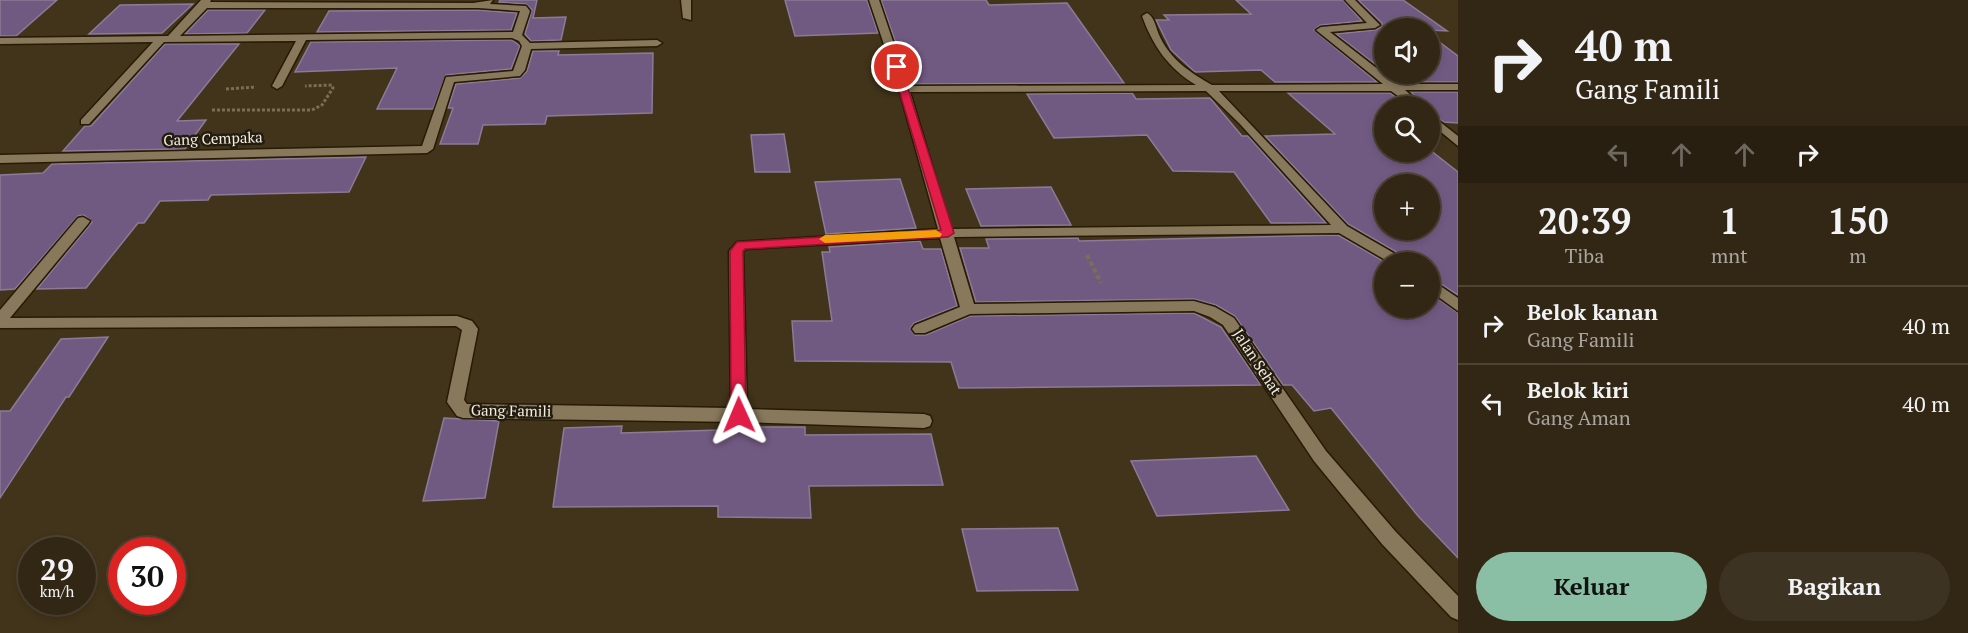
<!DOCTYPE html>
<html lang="id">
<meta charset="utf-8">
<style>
:root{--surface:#322714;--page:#3d3322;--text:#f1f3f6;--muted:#a8a5a0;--line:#4d4434;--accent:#8abfa5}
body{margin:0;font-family:"PT Serif",serif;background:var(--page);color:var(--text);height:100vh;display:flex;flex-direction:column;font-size:22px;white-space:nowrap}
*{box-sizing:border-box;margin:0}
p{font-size:20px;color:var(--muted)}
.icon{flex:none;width:33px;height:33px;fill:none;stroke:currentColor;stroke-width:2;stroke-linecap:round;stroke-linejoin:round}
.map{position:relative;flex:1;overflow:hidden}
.side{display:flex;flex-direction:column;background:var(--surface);width:510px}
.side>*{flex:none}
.hud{background:#322714;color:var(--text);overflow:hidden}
.tools{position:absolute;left:1374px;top:18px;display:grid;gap:12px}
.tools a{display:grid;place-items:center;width:66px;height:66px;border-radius:50%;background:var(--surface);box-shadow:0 3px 9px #0003,0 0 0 2px var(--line);font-size:30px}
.speed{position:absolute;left:18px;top:537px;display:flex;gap:12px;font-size:30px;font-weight:700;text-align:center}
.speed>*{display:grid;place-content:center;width:78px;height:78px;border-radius:50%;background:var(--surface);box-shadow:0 3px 9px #0003,0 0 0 2px var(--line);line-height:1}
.speed small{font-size:15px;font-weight:400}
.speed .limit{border:9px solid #d22;background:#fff;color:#111}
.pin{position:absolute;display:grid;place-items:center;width:51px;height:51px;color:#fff;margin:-26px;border:3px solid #fff;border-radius:50%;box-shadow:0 2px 6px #0007}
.me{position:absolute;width:66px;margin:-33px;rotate:359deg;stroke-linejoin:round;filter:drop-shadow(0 0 4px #0008)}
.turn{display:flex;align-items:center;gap:21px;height:126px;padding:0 18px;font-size:27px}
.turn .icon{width:78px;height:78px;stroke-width:2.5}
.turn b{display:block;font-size:42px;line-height:51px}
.lanes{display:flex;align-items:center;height:57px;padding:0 18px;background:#0003;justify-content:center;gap:30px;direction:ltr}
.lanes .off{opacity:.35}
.eta{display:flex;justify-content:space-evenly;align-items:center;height:102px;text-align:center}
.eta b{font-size:36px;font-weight:700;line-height:42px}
.primary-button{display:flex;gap:12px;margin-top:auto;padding:12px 18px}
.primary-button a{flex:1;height:69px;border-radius:36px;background:var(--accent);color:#111;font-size:24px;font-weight:700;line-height:69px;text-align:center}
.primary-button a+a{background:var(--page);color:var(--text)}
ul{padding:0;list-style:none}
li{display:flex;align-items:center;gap:18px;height:78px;padding:0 18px;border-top:2px solid var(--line)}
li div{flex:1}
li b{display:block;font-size:22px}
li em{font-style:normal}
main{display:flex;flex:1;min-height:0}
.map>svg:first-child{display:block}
.building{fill:#715a82;stroke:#8b7b96;stroke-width:1.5;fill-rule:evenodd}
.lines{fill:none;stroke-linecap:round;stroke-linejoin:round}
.minor-casing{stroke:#281b02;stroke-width:3}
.path-far1{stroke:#7a6e57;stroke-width:3;stroke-dasharray:3 2;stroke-linecap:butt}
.path{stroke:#7a6e57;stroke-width:4;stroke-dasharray:4.5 3;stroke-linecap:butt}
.minor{fill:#88795d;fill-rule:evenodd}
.route{fill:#e11d48;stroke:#92132f;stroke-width:1.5}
.slow{fill:#f59e0b}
.labels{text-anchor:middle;stroke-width:5;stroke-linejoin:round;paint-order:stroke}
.street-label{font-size:15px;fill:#f4ecdc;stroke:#231d11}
</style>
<main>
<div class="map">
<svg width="1458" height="633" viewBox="0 0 1458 633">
<rect width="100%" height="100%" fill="#42341a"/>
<g class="building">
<polygon points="0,0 57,0 16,36 0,36"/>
<polygon points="500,0 537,0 533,18 566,17 561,40 531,41 525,34 532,10 526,4 499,2"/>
<polygon points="785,0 867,0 878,33 795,36"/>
<polygon points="881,0 986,0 989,5 1067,3 1124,83 910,84"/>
<polygon points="1236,0 1343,0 1362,21 1321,25 1314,30 1377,82 1275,82 1261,70 1195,72 1171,50 1156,20 1169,20 1164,15 1251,14"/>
<polygon points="1358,0 1403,0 1447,31 1384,28 1384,71 1336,34 1375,30 1381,27 1382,23"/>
<polygon points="193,4 162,33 89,34 120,5"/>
<polygon points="208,10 265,10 247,33 185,34"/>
<polygon points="478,10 517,13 511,30 317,32 329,11"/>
<polygon points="1430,35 1458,56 1458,82 1398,82 1387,74 1430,74"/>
<polygon points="512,40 520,46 511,69 446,75 433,109 377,109 397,68 295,72 311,42"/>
<polygon points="165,44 239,44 177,121 206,120 185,149 63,151 85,126 91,126"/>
<polygon points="533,51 559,51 558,55 653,53 652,113 547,116 545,124 483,125 478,144 440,144 453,108 448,108 456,84 520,78 527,71"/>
<polygon points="1411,92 1458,92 1458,123 1444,122 1430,112 1430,106 1425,106"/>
<polygon points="1132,93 1136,99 1210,98 1242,136 1248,136 1326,223 1271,223 1234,172 1173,171 1147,135 1054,138 1027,94"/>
<path d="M1288 93H1390L1409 106H1384V152L1430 150 1458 172V295L1430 277V262H1408L1405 257 1348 224 1265 136 1335 134ZM1384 184H1430V230H1384Z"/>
<polygon points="784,134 790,172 755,172 751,135"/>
<polygon points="366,157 349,192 211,195 208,200 160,201 144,223 138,223 86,288 37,289 92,222 84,215 78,216 15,289 0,290 0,175 43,173 52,164"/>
<polygon points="900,179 916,228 826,234 815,182"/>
<polygon points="1051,187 1071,225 981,226 966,189"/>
<polygon points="1338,235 1385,262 1384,308 1430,308 1430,293 1458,313 1458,558 1418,516 1331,408 1314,411 1292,385 1283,385 1235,316 1216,305 1194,299 976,302 960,248 989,248 986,239 1078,238 1079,241"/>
<polygon points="920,241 923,249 941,249 957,306 914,323 910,329 915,335 926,335 970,316 1194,313 1221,327 1261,385 959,388 951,362 795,361 792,321 832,321 822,252 830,252 829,247"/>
<polygon points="108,337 69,397 66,397 0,498 0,411 10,411 61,339"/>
<polygon points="444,418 499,421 485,498 423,501"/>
<polygon points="622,426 621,433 720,430 720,427 805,427 805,435 931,434 943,485 809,486 811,518 718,517 718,506 553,507 564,428"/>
<polygon points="1256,456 1289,510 1157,516 1131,461"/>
<polygon points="1058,528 1078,590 977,591 962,529"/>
</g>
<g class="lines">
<g class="minor-casing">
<g id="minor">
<path d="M201 0H211L210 2 473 3 493 0 490 4 526 6 530 11 522 35 530 43 657 40 662 43 657 46 531 49 525 70 520 76 454 82 433 149 427 153 0 163V155L422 146 446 77 513 71 522 46 519 41 512 38 306 40 282 86 277 89 272 86 296 41 164 42 89 124H81V120L153 42 0 44V38L168 36ZM207 8H478L520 11 513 32 180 36Z"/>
<polygon points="681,0 691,0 691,20 683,18"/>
<path d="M869 0H879L908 86 1196 85C1168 68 1153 46 1142 16L1147 13C1155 17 1156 29 1160 37 1171 60 1191 73 1212 85L1383 84 1316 30 1321 27 1367 23 1345 0H1355L1380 25 1375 28 1330 32 1397 84H1458V90H1405L1423 106H1412L1391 91H1219L1347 226 1404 259 1406 262H1389L1339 233 954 237 974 304 1194 301 1215 307 1234 318 1326 451 1396 532 1458 596V620L1451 617 1382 544 1314 461 1223 325 1210 317 1194 311 970 314 925 333H915L912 329 915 325 960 307 940 238 746 249 743 252 747 409 924 414 930 416 932 421 930 426 924 428 739 422 463 418 457 416 447 402 462 330 456 326 0 328V310L78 218 83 217 90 221 88 224 10 318 457 316 472 321 478 329 464 400 467 404 731 408 729 251 737 242 938 229 899 89ZM1206 91 1240 124 1331 225 951 229 910 92Z"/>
<polygon points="1430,114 1458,136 1458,146 1430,123"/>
<polygon points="1430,279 1458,298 1458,311 1430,291"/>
</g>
</g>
<g class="path-far1">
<polyline points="226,89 256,87"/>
<polyline points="212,110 312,110 322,105 333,88 332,85 305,86"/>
</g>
<polyline class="path" points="1087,255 1101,283"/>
<use href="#minor" class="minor"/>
</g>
<polygon class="route" points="897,64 901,67 954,233 948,237 745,249 743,251 746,415 739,421 733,420 731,415 730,251 737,242 941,230 892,67"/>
<polygon class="slow" points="936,230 942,234 940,237 825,243 819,239 825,235"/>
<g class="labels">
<g class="street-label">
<text transform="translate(213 139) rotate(-2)" y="5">Gang Cempaka</text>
<text transform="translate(1257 362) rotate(57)" y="5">Jalan Sehat</text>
<text transform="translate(511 411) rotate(1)" y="5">Gang Famili</text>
</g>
</g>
</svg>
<div class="tools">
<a><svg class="icon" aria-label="sound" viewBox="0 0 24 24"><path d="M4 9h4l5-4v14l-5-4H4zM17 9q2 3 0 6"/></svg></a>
<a><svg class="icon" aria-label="search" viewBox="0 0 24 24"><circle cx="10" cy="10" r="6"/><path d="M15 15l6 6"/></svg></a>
<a>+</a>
<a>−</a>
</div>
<div class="speed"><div>29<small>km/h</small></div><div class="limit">30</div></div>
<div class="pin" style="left:897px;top:67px;background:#d93025"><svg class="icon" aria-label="arrive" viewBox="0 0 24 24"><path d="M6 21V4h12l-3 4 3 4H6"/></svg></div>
<svg class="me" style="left:739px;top:415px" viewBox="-20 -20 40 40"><path d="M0-17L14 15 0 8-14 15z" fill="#e11d48" stroke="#fff" stroke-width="4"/></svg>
</div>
<section class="side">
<div class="hud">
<div class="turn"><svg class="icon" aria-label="right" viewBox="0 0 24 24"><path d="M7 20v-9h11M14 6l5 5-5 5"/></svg><div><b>40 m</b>Gang Famili</div></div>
<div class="lanes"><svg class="icon off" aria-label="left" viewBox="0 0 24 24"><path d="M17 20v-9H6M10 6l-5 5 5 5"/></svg><svg class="icon off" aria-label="ahead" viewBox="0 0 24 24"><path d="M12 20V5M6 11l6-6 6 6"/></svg><svg class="icon off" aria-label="ahead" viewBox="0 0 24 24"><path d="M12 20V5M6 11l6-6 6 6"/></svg><svg class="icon" aria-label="right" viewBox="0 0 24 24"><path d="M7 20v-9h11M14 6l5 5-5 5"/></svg></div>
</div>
<div class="eta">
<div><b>20:39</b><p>Tiba</p></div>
<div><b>1</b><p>mnt</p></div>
<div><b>150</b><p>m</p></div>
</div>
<ul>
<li><svg class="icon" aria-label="right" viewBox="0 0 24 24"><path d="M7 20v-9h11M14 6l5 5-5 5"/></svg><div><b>Belok kanan</b><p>Gang Famili</p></div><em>40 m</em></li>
<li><svg class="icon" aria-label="left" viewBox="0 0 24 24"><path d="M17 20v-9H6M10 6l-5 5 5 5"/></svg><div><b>Belok kiri</b><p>Gang Aman</p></div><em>40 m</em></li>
</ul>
<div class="primary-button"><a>Keluar</a><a>Bagikan</a></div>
</section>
</main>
